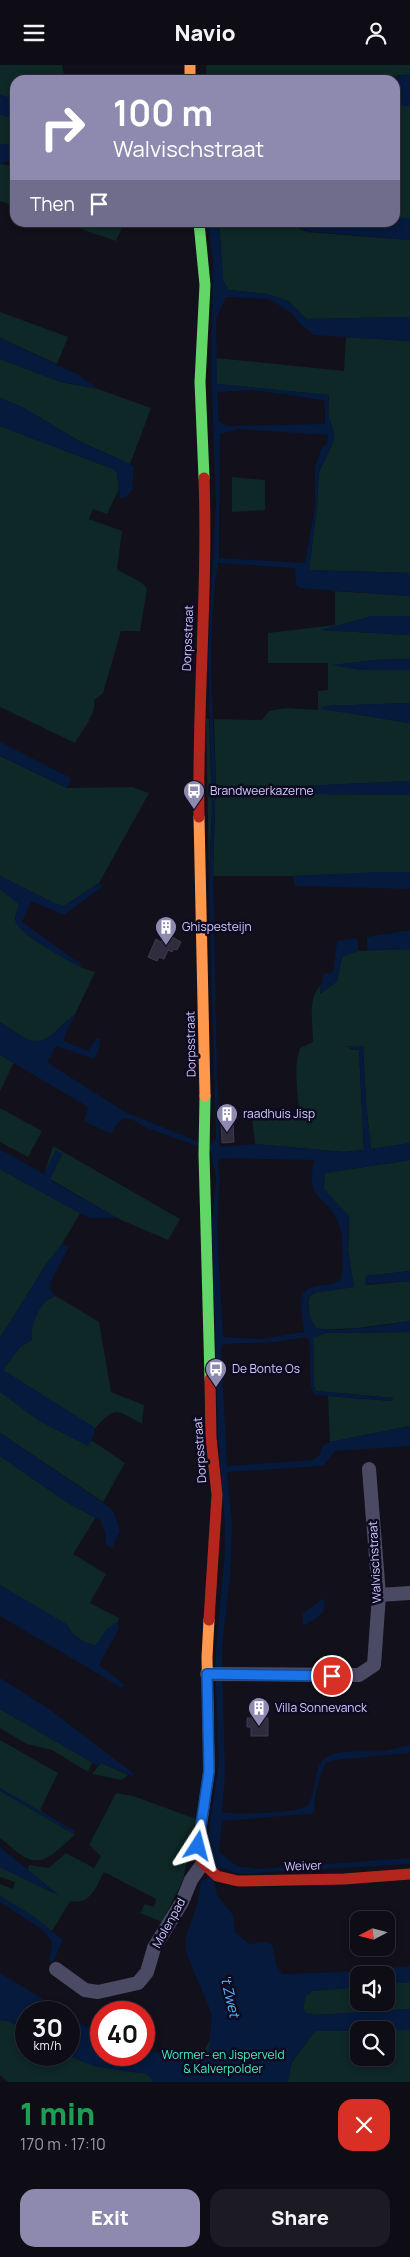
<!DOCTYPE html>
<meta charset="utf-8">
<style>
:root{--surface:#0e0c14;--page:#1c1a22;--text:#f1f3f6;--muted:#9b9ba0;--line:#2e2c34;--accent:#8d89af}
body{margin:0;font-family:Manrope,sans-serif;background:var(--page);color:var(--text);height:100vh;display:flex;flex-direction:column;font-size:19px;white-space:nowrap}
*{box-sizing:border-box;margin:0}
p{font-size:16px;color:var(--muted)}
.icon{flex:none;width:28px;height:28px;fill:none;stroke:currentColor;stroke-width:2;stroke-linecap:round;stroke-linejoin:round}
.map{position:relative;height:2017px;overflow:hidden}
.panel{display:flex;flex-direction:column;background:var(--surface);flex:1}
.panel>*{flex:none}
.guide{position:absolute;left:10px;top:10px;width:390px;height:152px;border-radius:15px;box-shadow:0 2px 8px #0003,0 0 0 1px var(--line);background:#8d89af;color:#fff;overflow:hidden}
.needle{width:32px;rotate:263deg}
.controls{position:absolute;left:350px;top:1846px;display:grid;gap:10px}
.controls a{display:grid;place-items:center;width:45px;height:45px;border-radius:10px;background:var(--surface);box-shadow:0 2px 8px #0003,0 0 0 1px var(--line);font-size:25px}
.speed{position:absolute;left:15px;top:1936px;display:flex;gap:10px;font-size:25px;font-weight:700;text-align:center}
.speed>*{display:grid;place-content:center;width:65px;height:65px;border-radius:50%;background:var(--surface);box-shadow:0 2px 8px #0003,0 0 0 1px var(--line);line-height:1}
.speed small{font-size:12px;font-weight:400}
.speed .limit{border:8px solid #d22;background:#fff;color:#111}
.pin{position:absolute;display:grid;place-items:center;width:42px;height:42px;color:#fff;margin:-21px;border:2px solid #fff;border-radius:50%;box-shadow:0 1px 5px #0007}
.me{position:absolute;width:55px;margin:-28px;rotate:9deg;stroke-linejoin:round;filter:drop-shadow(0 0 4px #0008)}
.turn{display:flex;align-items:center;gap:18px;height:105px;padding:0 20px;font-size:22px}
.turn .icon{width:65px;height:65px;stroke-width:2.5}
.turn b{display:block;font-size:35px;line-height:42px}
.then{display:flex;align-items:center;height:48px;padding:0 20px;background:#0003;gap:10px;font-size:19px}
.round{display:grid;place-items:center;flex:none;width:52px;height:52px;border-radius:15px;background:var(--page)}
.summary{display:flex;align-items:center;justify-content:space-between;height:85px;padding:0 20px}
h1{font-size:30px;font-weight:800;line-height:38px;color:#1e9e55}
.action{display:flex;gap:10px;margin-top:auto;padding:10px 20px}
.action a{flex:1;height:58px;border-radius:15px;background:var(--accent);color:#fff;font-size:20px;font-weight:800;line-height:58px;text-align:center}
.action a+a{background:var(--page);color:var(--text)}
header{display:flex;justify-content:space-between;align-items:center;height:65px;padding:0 20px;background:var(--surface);font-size:22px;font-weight:800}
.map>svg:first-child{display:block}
.green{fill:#0e2727}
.water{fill:#051a3d;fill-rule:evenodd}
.building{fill:#302c3e;stroke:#3d3950}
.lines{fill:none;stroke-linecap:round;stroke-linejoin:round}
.street{stroke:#4b4a65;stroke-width:14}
.fast{stroke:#63d668;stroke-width:11}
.slow{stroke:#ff974d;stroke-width:11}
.jam{stroke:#b3261e;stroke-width:11}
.route-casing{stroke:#114b97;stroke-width:12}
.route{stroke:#1a73e8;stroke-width:9}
.labels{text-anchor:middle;stroke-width:5;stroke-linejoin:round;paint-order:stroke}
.street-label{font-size:12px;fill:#cfcaff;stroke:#0e0b20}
.poi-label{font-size:12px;fill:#cfcaff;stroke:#0e0b20;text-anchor:start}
.park-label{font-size:12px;fill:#4beac0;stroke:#0e0b20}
.water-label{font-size:14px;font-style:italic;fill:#58b4ff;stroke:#0e0b20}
</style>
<header><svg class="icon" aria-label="menu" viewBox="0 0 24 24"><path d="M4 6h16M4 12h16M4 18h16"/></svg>Navio<svg class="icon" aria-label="person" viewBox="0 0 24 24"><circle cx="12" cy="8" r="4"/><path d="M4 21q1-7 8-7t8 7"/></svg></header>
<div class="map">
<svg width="410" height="2017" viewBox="0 0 410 2017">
<rect width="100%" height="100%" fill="#12101b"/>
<g class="green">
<polygon points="0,0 62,0 65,15 15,15 15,35 0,30"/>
<polygon points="206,0 410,0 410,10 399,10 389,15 207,15"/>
<rect x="395" y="41" width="15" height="112"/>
<polygon points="0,49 15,54 15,80 0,79"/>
<polygon points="0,98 15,103 15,141 0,136"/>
<polygon points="63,158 124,158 116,176"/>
<polygon points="219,158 286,158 307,167 410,175 410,252 307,254 288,236 267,229 228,225 223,214"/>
<polygon points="0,247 68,272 57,299 0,273"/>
<polygon points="346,272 410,276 410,508 306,505 309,504 317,441 319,407 333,377 334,369 328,349 329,330 217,319 216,293 344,306"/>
<polygon points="0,294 61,317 98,324 151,343 130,399 79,376 22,342 0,333"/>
<path d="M0 361 113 404 117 408 119 424 107 449 93 444 89 454 122 466 117 504C126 511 142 515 147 524L140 566H121L103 628 94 635C97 649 81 667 75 678L0 642Z"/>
<polygon points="232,412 265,415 265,445 232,447"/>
<polygon points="335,526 410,531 410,551 373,551 322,565 410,570 410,594 374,595 335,600 362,605 410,605 410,638 326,641 323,644 410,658 410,716 239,724 239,728 410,730 410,807 293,811 213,811 215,736 217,730 228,728 228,725 218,724 216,722 214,654 262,655 269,646 286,643 318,645 318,626 328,625 328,598 268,598 268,568 335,560"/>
<polygon points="206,654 209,654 212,744 209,811"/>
<polygon points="0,691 67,723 132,722 149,728 99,818 64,841 56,839 0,811"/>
<polygon points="0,824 19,839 15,854 27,870 80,902 95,907 75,949 46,975 37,978 27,975 0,957"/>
<path d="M410 884V1078L371 1084 366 1039 363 981 348 984 359 985 364 1085 344 1087 255 1079 252 1053 299 1048C298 1027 293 1003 300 983L313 977C313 960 307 932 321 920L320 929 337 916 342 892 355 886Z"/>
<polygon points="0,990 14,997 0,1026"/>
<polygon points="0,1043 42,1066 28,1092 0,1077"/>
<polygon points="53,1081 180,1154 168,1175 117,1153 50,1114 62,1089 56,1086 44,1109"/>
<path d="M410 1095V1206L366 1211 367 1220 410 1216V1256L358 1263 320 1265C310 1261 306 1240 310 1231L316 1227 354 1222 348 1186 349 1151 323 1124 325 1108Z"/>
<polygon points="0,1104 80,1148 62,1179 47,1198 0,1273"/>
<path d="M56 1231 99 1257 111 1327 144 1340 142 1359C116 1344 115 1341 94 1364L3 1305 20 1282 32 1275C29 1260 40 1235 56 1231Z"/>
<polygon points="410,1267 410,1361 330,1377 328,1331 392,1336 393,1333 316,1326 314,1321 313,1272 326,1268"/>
<polygon points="0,1327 88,1381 91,1375 125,1398 103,1437 0,1368"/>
<polygon points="0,1391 68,1438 96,1452 73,1489 106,1509 90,1538 119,1553 118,1557 107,1564 96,1581 84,1577 0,1520"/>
<polygon points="0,1644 92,1697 88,1707 52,1685 27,1679 0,1663"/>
<path d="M0 1675 58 1708 40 1745 75 1769C69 1776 61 1782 54 1788 31 1806 19 1787 0 1773Z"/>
<polygon points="101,1698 128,1710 122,1715 92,1709"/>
<path d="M116 1728 133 1731 196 1754 183 1815 162 1857 140 1848 145 1839 154 1842 156 1834 104 1807C96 1822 90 1841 70 1836L52 1866 0 1831V1819L13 1824 15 1817 0 1812V1802L58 1830 28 1805 29 1800 49 1803 66 1788 94 1803 101 1791 89 1780Z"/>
<polygon points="410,1917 410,1944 316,1950 306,1948 302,1943 305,1931 312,1926 359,1922 359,1938 386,1938 386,1919"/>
<polygon points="0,1955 8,1956 26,1965 26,1990 67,1990 94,2001 147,2009 150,2012 161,1987 196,1989 204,1986 211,1973 292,1997 315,1966 359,1966 359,1992 386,1992 386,1965 410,1965 410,2017 8,2017 0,2010"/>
</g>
<g class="water">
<polygon points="405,9 410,10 410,41 395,41 395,15 389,15"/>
<polygon points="0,30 15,35 15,54 0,49"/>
<polygon points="0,79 15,80 15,91 7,97 0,98"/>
<polygon points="395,153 410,153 410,175 307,166 286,158 395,158"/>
<path d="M208 158H219L223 214 228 225 267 229 288 236 307 254 410 252V276L314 270 299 258 293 249 269 234 226 232 216 254 217 319 329 330 328 349 334 369 333 377 319 407 317 441 309 505 410 508V531L300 523 296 520 295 503 218 498C206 571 213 648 216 722L218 724 229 725V728L218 730 215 736 213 797 217 1017C220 1039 218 1060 220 1082L255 1079 344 1087 364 1085 359 985 344 981H363L366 1039 371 1084 410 1078V1095L325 1108 324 1124 349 1151 348 1186 354 1222 313 1228C303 1235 310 1250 313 1260 323 1272 393 1258 410 1256V1267L326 1268 313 1273 314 1321 316 1326 393 1333V1336L315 1330 311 1322 309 1276 306 1272 276 1277 223 1279 221 1283 227 1401 313 1395 320 1389 323 1380 330 1377 410 1361V1381L335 1386 323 1401 227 1407 232 1460 230 1510 222 1581 225 1711 222 1747C233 1750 302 1748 308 1740 317 1727 312 1700 327 1692 343 1683 367 1688 384 1686 393 1685 401 1681 410 1680V1688L334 1695 326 1698C321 1706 312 1735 315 1744L310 1751 307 1749 222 1756 219 1787 237 1801 257 1804 410 1793V1799L253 1808H235L220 1802 214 1818 217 1830 233 1850 235 1867 249 1879 263 1877 272 1879 276 1899 282 1909 343 1907 410 1901V1917L386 1919V1910H359V1922L312 1926 306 1931 303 1944 306 1948 316 1950 410 1944V1965L315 1966 292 1997 288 2017H152V2014L147 2009 94 2001 67 1990 69 1951 101 1971V1990H144V1986L189 1992H208L212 1950 186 1887V1871L197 1840 201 1816 209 1813 206 1781 219 1699 215 1596 225 1488V1461L218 1369 212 1158 216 1114 211 1086 147 1063 133 1055 124 1053 116 1060 111 1069 84 1056 88 1042 0 990V957C41 987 41 979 75 949L65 970 64 976 88 986 96 974H100L99 984 94 994 56 981 47 997 123 1046 199 1077 210 1080 216 1074 209 822 212 744 208 590 216 439 211 300 213 196ZM253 325 323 335 325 338V359L226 361 219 356 217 327ZM239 364 328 370 327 379 322 382 315 402V441L305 498 219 493 220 369ZM222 1093 314 1095C305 1139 326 1128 338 1157 345 1173 342 1195 342 1212 334 1225 306 1215 302 1232 299 1242 304 1256 304 1267L261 1274 223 1272 217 1161 220 1113 218 1096Z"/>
<polygon points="0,273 77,309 98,324 61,317 0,294"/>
<polygon points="0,333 22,342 79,376 130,399 134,403 132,425 126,432 120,433 117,408 113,404 0,361"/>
<polygon points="373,551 410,551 410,570 320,565"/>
<polygon points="410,594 410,605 362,605 332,600 374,595"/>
<polygon points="410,638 410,658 322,644 325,641"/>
<polygon points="0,677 71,713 67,723 0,691"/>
<polygon points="410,716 410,730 238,728 238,724"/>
<polygon points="379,807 410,807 410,824 295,821 293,811"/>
<path d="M0 811 56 839 64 841 99 818 103 821 64 850 31 836 22 857 82 900 80 902C68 895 15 868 15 854 15 850 18 843 19 839L0 824Z"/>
<polygon points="410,865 410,884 367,885 367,872"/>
<polygon points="357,873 359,886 342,892 337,916 320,929 323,909 333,907 337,876"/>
<polygon points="0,1084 44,1109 56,1085 62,1089 50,1115 117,1153 90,1153 83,1150 0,1104"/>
<path d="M62 1179 69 1182 51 1216 50 1225 56 1231C40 1235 29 1260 32 1275L20 1282 3 1305 94 1362V1370L88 1381 39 1356 0 1327V1273L47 1198Z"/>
<polygon points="410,1206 410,1216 365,1219 366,1211"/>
<polygon points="0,1368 109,1442 114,1447 120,1466 112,1483 106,1480 105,1467 101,1456 68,1438 0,1391"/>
<path d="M0 1520 68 1560C73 1573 83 1577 95 1581L107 1564 118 1557V1565L99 1600 125 1620 122 1623 0 1551Z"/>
<path d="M324 1533C327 1551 317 1552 303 1561V1548Z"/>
<polygon points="0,1613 49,1644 134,1709 132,1711 101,1698 98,1701 0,1644"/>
<polygon points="0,1723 75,1766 73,1769 0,1726"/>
<polygon points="0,1782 60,1831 0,1802"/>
<polygon points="0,1831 32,1850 63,1875 53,1897 49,1895 52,1877 43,1865 0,1837"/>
<polygon points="0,1908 64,1947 26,1948 26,1965 8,1956 0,1955"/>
</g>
<g class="building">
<polygon points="165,868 181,877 177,885 174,884 172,887 168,885 164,894 159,892 157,896 148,892 156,874 161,877"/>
<polygon points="221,1059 233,1059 234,1077 222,1078"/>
<polygon points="247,1653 268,1653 268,1671 251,1671 251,1662 247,1662"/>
</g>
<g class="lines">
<g class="street">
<polyline points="379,1530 410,1528"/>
<polyline points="207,1609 359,1610 374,1600 379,1530 369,1404"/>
<polyline points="56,1904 85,1925 98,1927 138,1918 147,1907 154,1883 182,1837 191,1815 203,1798"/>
</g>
<g class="fast">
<polyline points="199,158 205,220 200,317 204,413"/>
<polyline points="205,1031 204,1089 210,1314"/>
</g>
<g class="slow">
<polyline points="190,0 190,15"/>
<polyline points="199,752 205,1031"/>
<polyline points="202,1755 209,1706 207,1592 209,1555"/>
</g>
<g class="jam">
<path d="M199 752C197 639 208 526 204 413"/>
<polyline points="209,1555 217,1430 211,1373 210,1314"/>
<polyline points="202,1755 198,1789 203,1798 217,1811 238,1816 344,1814 410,1809"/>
</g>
</g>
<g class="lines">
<g class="route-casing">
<polyline id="route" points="198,1781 209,1706 207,1609 332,1611"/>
</g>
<use href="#route" class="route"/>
</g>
<defs>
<g id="bus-pin" transform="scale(1.125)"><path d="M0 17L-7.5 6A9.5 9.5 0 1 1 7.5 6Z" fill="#8d89af" stroke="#0e0b20"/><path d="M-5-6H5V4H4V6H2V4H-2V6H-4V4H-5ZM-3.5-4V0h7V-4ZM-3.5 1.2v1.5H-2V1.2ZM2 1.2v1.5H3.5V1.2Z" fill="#fff"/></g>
<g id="building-pin" transform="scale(1.125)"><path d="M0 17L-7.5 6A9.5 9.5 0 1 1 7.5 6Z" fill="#8d89af" stroke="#0e0b20"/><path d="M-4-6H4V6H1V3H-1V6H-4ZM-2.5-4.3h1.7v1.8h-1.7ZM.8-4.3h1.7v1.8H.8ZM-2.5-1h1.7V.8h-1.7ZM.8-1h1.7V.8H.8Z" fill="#fff"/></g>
</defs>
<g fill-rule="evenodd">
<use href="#bus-pin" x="194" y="726"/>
<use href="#building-pin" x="166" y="862"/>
<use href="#building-pin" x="227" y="1049"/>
<use href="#bus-pin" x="216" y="1304"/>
<use href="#building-pin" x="259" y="1643"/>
</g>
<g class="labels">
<g class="street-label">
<text transform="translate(188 573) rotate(-88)" y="4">Dorpsstraat</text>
<text transform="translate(191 979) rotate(-91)" y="4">Dorpsstraat</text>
<text transform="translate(200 1385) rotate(-94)" y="4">Dorpsstraat</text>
<text transform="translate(375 1497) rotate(-93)" y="4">Walvischstraat</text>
<text transform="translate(303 1801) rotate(-2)" y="4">Weiver</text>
<text transform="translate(169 1858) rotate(-61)" y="4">Molenpad</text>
</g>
<g class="poi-label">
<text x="210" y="730">Brandweerkazerne</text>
<text x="182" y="866">Ghispesteijn</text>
<text x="243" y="1053">raadhuis Jisp</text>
<text x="232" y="1308">De Bonte Os</text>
<text x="275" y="1647">Villa Sonnevanck</text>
</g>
<g class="park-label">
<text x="223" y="1994">Wormer- en Jisperveld<tspan x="223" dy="14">&amp; Kalverpolder</tspan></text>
</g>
<g class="water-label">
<text transform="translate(230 1931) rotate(77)" y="5">'t Zwet</text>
</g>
</g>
</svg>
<div class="controls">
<a><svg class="needle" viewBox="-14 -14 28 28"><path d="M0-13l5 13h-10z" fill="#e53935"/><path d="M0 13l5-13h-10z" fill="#9b9ba0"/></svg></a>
<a><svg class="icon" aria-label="sound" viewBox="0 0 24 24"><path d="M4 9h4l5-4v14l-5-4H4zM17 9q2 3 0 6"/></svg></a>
<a><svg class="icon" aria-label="search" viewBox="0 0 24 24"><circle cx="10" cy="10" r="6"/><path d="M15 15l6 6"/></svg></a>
</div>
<div class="speed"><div>30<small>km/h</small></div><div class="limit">40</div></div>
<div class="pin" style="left:332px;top:1611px;background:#d93025"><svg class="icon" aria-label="arrive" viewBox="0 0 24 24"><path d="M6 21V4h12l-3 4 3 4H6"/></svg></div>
<svg class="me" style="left:198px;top:1781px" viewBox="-20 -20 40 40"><path d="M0-17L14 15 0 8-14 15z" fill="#1a73e8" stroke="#fff" stroke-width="4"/></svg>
<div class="guide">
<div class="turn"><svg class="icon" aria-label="right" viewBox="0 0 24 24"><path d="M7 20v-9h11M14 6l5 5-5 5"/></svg><div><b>100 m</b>Walvischstraat</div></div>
<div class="then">Then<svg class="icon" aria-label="arrive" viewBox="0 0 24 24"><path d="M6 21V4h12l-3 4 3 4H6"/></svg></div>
</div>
</div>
<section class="panel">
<div class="summary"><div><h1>1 min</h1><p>170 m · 17:10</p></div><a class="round" style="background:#d93025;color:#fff"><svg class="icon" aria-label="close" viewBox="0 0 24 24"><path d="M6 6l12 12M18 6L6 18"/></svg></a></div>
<div class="action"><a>Exit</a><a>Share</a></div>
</section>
